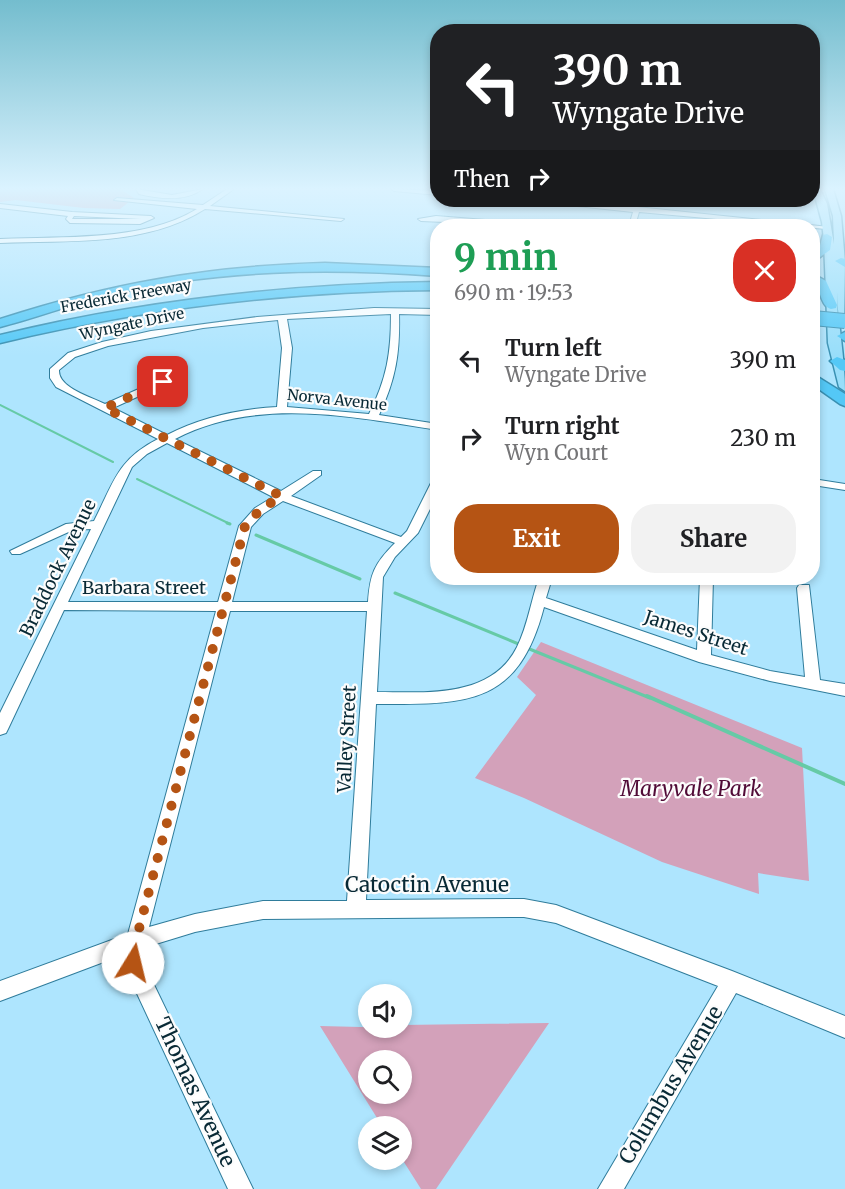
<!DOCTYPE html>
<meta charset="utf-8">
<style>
:root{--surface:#fff;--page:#f2f2f2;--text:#202124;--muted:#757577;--accent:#b55414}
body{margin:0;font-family:Merriweather,serif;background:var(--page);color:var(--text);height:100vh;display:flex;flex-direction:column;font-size:22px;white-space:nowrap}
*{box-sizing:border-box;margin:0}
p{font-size:20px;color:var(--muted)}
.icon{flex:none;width:33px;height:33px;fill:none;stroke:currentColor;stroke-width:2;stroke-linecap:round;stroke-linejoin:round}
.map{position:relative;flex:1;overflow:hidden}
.drawer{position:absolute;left:430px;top:219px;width:390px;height:366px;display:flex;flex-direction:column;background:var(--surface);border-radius:24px;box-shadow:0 3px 9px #0003}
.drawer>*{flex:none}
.hud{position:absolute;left:430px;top:24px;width:390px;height:183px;border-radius:24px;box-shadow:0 3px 9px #0003;background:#202124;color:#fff;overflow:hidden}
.fabs{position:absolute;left:358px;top:984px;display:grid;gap:12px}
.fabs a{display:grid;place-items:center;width:54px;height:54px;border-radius:50%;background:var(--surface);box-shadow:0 3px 9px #0003;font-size:30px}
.pin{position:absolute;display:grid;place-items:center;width:51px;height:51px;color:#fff;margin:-26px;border-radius:12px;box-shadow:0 3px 9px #0006}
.me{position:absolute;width:66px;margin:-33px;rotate:9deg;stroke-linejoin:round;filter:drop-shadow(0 0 4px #0008)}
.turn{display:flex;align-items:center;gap:21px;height:126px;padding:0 24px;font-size:27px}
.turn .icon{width:78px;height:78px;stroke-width:2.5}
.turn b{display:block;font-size:42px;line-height:51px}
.then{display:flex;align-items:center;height:57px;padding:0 24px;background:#0003;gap:12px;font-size:22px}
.round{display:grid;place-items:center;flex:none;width:63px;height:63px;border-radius:24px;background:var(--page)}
.head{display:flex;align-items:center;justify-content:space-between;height:102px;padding:0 24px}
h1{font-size:36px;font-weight:700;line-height:45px;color:#1e9e55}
.primary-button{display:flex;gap:12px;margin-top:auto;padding:12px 24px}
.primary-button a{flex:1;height:69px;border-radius:24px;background:var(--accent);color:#fff;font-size:24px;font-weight:700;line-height:69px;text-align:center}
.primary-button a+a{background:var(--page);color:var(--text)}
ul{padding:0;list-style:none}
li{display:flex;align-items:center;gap:18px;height:78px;padding:0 24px}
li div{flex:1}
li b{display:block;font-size:22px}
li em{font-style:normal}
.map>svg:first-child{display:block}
.green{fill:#d3a1ba;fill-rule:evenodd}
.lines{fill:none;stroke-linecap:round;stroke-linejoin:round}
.stream-far2{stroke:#66caa6;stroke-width:2}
.stream-far1{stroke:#66caa6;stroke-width:3}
.stream{stroke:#66caa6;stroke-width:4}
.minor-casing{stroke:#2f7c9b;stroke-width:2}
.major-casing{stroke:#3990b2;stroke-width:3}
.highway-casing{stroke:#3990b2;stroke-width:3}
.minor{fill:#fff;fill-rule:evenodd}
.major{fill:#98defa;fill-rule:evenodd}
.highway{fill:#54c8f6;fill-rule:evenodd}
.highway-bridge-casing{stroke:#3990b2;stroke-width:16;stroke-linecap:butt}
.highway-bridge{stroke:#54c8f6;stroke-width:14}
.route{stroke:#b55414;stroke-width:10;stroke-dasharray:0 18}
.labels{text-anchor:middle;stroke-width:4.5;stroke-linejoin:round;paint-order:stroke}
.far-street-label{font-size:15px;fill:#082935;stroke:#fcfcfc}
.street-label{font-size:18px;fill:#082935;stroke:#fcfcfc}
.near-park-label{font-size:21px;font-style:italic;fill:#510b37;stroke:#fcfcfc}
.near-street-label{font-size:21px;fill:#082935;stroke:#fcfcfc}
</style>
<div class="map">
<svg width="845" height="1189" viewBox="0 0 845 1189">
<rect width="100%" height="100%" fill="#aee5fe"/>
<g class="green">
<polygon points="0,189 120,189 134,198 120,209 84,208 16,200 0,202"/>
<polygon points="541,642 802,748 809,881 758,873 759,894 662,862 524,798 475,778 536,695 517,677"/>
<path d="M549 1023 436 1189H421L402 1159V1126H382L320 1026 402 1028V1025ZM369 1060H402V1094H369Z"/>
</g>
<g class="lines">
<g class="stream-far2">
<polyline points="0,405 113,462"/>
<polyline points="137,479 230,524"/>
</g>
<g class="stream-far1">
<polyline points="227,523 230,524"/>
<polyline points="256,535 360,579"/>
<polyline points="395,593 521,645"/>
<polyline points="527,648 650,698"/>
</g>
<polyline class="stream" points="647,696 845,784"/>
<g class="minor-casing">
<g id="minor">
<path d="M136 189 172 195 203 189C185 202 160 199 139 194Z"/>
<path d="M227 189H234L210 206 344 219 341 221 205 209C146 247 67 240 0 243V239C62 236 143 242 197 209L114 200 117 198 203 205Z"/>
<polygon points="391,189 438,191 438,195 394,191"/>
<polygon points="521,200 637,207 829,227 826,229 639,212 635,226 629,226 633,212"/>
<path d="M0 204 72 212 151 216 154 218 140 224 70 223 66 219 68 216 0 208ZM74 216 141 219H72Z"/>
<polygon points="436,216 533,224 536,226 421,221 418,219"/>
<path d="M374 308 438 309V315L399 314C400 353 396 379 379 415L438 424V430C352 417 257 396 175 439L281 491 313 471H321V475L291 496 401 537 407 531 432 481 438 478V493L418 533 395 557 383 577 377 692C425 692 491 699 517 647 528 625 531 600 539 578H552L546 598 697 650 700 578H713L711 655 770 671 805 677 797 588 799 585H809L820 680 845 684V696L770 681 699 662 544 607C518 707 466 704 376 704L366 900 524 899 556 905 732 971 845 1016V1038L736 993 624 1189H598L718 986 556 923 524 917 263 919 195 932 146 947 143 962 253 1189H228L126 970 123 963 125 954 0 1001V981L128 934 216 611 64 610 8 729 6 733 0 735V713L91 529 73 530 20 554H12L10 551 66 524 94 521C114 482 117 460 158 439L56 387 50 378V369L68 353 102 342 151 331 257 317ZM391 314C391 353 387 378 369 414L287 407 292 348 287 319ZM278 320 282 348 277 407C240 409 200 418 167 435L113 408 185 375V371H179L105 404C91 397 58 388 59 370L75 357 108 346 203 328ZM167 443 273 497 255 508 239 526 218 602H68L132 467 147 454ZM283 501 395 543C374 564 370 574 368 602H232L251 527 263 514ZM230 611H367L347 901H263L195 914 149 927Z"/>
<polygon points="813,479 845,484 845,490 813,485"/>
</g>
</g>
<g class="major-casing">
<path id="major" d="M813 189H820L827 204 834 244 833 216 825 189H833L841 216 845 262 844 326 838 323 837 292C838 326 845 358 845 391L839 387 828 343 824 241 822 222Z"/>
</g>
<g class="highway-casing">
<g id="highway">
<polygon points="827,234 832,237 830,250 813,262 813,253 819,249 823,235"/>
<polygon points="841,258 845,259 845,267 835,261"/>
<path d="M325 263 438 268V276C328 268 218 269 110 295 73 303 37 318 0 327V319C111 283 209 266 325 263Z"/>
<path d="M813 274 826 281 837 305 836 308 831 309C820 306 822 290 813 283Z"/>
<path d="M438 282V290C289 291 145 308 0 343V335C145 300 289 284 438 282Z"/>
<polygon points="845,332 845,341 837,336"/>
<polygon points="837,357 845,360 845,371 840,370 830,361"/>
<polygon points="813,374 845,394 845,406 840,404 813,385"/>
</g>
</g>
<use href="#minor" class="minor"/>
<use href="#major" class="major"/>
<use href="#highway" class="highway"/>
<g class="highway-bridge-casing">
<polyline id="highway-bridge" points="813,318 845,321"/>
</g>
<use href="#highway-bridge" class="highway-bridge"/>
</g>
<linearGradient id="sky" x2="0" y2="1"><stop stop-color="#74bdce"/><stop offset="0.53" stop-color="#dbf3ff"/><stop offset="1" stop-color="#dbf3ff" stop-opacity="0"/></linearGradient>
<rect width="845" height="356" fill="url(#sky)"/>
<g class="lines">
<polyline class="route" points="133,963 139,929 245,526 259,511 281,496 105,408 163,382"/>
</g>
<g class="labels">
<g class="far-street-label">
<text transform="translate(126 296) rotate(-10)" y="5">Frederick Freeway</text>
<text transform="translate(132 324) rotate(-12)" y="5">Wyngate Drive</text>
<text transform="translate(337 400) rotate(6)" y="5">Norva Avenue</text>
</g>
<g class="street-label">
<text transform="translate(58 568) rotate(-64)" y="6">Braddock Avenue</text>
<text x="144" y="594">Barbara Street</text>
<text transform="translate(696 633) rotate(18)" y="6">James Street</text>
<text transform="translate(347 739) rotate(-87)" y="6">Valley Street</text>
</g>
<g class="near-park-label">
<text x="691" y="796">Maryvale Park</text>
</g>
<g class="near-street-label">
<text x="427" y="892">Catoctin Avenue</text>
<text transform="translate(671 1085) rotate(-59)" y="7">Columbus Avenue</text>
<text transform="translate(195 1092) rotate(65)" y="7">Thomas Avenue</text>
</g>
</g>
</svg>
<div class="fabs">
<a><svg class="icon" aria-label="sound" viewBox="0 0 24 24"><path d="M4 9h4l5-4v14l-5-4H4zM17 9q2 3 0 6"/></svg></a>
<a><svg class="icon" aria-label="search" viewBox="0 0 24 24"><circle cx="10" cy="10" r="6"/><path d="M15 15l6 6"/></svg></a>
<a><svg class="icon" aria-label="layers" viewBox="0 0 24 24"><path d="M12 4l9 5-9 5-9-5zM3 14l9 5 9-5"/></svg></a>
</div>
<div class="pin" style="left:163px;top:382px;background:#d93025"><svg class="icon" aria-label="arrive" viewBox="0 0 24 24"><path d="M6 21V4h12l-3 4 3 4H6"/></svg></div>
<svg class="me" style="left:133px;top:963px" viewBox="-20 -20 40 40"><circle r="19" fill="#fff"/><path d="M0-13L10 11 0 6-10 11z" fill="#b55414"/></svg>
<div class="hud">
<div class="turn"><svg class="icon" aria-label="left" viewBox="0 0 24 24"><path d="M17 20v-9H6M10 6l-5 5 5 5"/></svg><div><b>390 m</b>Wyngate Drive</div></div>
<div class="then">Then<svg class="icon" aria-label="right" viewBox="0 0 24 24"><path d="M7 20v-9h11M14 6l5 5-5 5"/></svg></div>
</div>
<section class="drawer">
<div class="head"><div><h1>9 min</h1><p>690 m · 19:53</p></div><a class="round" style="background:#d93025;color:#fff"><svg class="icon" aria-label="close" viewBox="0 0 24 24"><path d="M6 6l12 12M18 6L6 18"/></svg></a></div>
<ul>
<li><svg class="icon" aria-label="left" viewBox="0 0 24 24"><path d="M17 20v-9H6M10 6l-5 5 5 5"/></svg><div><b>Turn left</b><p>Wyngate Drive</p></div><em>390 m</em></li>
<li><svg class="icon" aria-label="right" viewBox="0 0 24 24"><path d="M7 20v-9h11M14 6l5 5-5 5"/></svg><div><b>Turn right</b><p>Wyn Court</p></div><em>230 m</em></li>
</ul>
<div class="primary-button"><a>Exit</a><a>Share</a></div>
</section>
</div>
